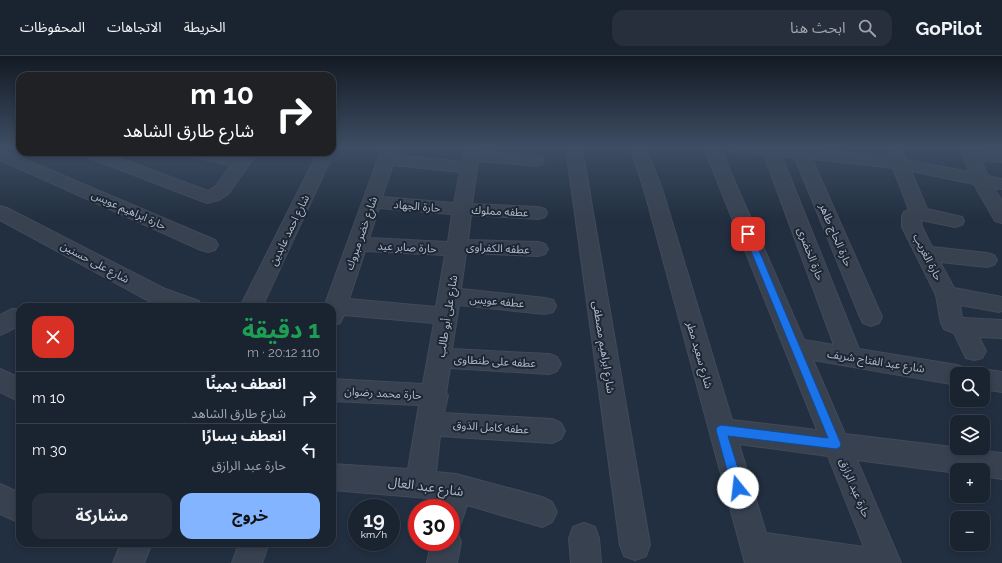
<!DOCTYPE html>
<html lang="ar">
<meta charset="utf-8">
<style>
:root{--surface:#1a2330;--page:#272f3c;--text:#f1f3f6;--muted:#9fa4ab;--line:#38404c;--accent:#83b4ff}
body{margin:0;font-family:Raleway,"Noto Sans Arabic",sans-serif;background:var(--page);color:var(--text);direction:rtl;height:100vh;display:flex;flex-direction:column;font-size:15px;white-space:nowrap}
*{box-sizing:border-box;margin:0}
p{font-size:13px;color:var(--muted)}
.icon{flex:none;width:22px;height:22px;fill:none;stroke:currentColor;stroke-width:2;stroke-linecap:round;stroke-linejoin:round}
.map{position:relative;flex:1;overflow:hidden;direction:ltr}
.side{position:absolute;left:16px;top:247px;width:320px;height:244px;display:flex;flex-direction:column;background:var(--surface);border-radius:12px;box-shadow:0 2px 6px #0003,0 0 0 1px var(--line);direction:rtl}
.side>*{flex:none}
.hud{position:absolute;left:16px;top:16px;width:320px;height:84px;border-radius:12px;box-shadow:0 2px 6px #0003,0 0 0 1px var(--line);direction:rtl;background:#202124;color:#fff;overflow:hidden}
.buttons{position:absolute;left:950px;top:311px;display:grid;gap:8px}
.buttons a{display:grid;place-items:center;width:40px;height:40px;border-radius:8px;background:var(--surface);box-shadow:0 2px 6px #0003,0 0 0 1px var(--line);font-size:20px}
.speed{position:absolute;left:348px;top:443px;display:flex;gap:8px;font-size:20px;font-weight:700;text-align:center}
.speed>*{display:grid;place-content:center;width:52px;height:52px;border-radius:50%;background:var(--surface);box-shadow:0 2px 6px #0003,0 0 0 1px var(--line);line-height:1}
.speed small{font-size:10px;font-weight:400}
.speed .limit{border:6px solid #d22;background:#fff;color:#111}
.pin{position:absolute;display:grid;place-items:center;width:34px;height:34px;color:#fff;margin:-17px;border-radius:8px;box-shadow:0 2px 6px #0006}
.me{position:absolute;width:44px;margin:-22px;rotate:344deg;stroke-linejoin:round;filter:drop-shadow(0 0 3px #0008)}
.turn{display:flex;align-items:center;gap:14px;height:84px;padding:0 16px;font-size:18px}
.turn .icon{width:52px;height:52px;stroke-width:2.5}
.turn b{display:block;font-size:28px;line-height:34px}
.round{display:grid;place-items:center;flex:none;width:42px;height:42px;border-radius:12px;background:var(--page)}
.overview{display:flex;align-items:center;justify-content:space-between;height:68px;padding:0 16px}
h1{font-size:24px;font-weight:700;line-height:30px;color:#1e9e55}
.cta{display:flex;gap:8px;margin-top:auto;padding:8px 16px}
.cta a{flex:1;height:46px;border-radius:12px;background:var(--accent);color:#111;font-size:16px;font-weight:700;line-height:46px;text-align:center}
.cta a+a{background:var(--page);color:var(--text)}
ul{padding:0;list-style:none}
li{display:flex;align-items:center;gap:12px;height:52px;padding:0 16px;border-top:1px solid var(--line)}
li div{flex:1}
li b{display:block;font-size:15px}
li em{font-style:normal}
header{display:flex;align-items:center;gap:24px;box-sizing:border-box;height:56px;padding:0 20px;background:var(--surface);border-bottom:1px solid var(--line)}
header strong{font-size:19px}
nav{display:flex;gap:22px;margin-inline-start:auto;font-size:14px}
.search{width:280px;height:36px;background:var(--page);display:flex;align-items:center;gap:10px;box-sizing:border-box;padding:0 14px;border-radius:12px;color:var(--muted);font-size:15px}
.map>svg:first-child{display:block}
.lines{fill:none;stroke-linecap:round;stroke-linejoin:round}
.street-casing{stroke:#404a59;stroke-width:2}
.street{fill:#374150;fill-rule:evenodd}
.route{fill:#1a73e8;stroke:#114b97}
.labels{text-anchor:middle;stroke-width:4;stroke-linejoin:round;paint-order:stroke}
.street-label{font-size:11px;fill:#b3bcca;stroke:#1c2635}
.near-street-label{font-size:13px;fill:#b3bcca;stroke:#1c2635}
</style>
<header>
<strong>GoPilot</strong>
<div class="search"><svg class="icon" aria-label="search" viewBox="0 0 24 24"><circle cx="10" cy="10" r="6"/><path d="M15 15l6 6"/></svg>ابحث هنا</div>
<nav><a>الخريطة</a><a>الاتجاهات</a><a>المحفوظات</a></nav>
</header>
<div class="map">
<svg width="1002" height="507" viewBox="0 0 1002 507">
<rect width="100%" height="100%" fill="#222f40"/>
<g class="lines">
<g class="street-casing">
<g id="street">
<path d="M382 92H398L396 99 461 106 464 92H480V95L536 100 542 101 544 105 542 109 536 110 478 105 472 148 538 151 545 153 547 157 545 161 538 163 471 159 468 184 538 186 545 188 548 193 545 198 538 200 466 197 461 233 545 242 553 244 556 250 553 256 545 258 459 249 452 293 549 298 557 301 561 308 557 315 549 318 450 312 446 337 448 339 444 357 552 363 561 367 565 375 561 383 552 387 440 380 436 416 456 418 542 441 552 446 557 456 552 466 542 471 467 449 461 467 451 472V452H438L439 443 332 434V408L408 413 419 349 332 345V323L423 328 434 267 344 259 340 267 332 270V251H324ZM393 109 460 116 454 147 382 141ZM379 152 452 158 448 186 369 182ZM365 195 445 199 436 251 349 243Z"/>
<polygon points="566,92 582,92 650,489 646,500 635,504 624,500 620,489"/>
<path d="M630 92H646L662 133 732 364 817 374 704 92H720L804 284 834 289 764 99 729 95 727 92H802L889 101 888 99 890 95 896 94 902 95 906 104 969 116 960 92H976L977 94 1002 96V106L981 105 988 120 1002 123V133L994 132 1002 145V167L995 165 974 128 911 115 927 153 962 161 964 165 962 169 955 171 921 164 922 171 932 191 987 197 994 199 997 204 994 209 987 211 940 206 954 232 1002 241V255L999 256 960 249 962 262H964L1002 264V282L979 281 986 295 982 302 974 304 966 302 954 277 944 273 941 267 936 239 902 171V160L904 156 909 154 893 112 812 103 882 261 879 267 871 270 863 267 860 261 795 102 782 101 859 293 957 309 966 312 969 318H957V329L813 304 845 378 1002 397V423L983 420V414H957V417L857 404 901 507H745L644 133ZM739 388 828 400 864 491 766 477Z"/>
<polygon points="332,93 334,96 262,251 240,251 318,96 332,96"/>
<polygon points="5,95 215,184 218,189 215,194 208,196 201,194 0,104 0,96"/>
<polygon points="80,96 103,96 208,135 216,130 231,109 185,99 183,96 212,96 238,100 242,96 258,96 228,138 219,144 207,147 82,99"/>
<polygon points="0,150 7,152 165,233 199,245 202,251 167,251 149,245 0,164"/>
<path d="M12 253H20V271C13 271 7 277 0 279V259Z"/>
<polygon points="0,313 20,322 20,346 0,336"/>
<polygon points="983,313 1002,316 1002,336 983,333 983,318 973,318 974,316"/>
<polygon points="0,428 20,437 20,467 0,458"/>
<polygon points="584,467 595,471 599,482 601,507 571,507 569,482 573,471"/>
<polygon points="451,473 457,475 461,486 457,507 427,507 431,486 451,486"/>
<polygon points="121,487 152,487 144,507 113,507"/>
<polygon points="239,487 269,487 262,507 232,507"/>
</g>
</g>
<use href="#street" class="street"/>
</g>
<linearGradient id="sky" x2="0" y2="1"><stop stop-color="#131a23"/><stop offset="0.56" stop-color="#3e4d64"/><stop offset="1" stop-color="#3e4d64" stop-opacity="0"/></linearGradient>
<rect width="1002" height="163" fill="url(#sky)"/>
<polygon class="route" points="748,175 752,178 841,388 840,391 836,393 728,380 744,432 742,436 738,438 734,436 732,432 716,374 717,371 721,369 828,382 744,178"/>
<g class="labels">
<g class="street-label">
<text transform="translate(417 150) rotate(5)" y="4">حارة الجهاد</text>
<text transform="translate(129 154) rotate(24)" y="4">حارة ابراهيم عويس</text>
<text transform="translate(500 155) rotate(3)" y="4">عطفه مملوك</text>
<text transform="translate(289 174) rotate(-64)" y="4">شارع احمد عابدين</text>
<text transform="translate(361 177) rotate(-71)" y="4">شارع خضر مبروك</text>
<text transform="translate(836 179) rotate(67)" y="4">حارة الحاج طاهر</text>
<text transform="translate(407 191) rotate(3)" y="4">حارة صابر عيد</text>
<text transform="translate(498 192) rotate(3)" y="4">عطفه الكفراوى</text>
<text transform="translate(811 198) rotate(69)" y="4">حارة الخضرى</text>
<text transform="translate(928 201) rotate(63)" y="4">حارة الغريب</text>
<text transform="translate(95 206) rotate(28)" y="4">شارع على حسنين</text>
<text transform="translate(497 245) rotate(5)" y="4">عطفه عويس</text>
<text transform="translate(447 260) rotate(-81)" y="4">شارع على أبو طالب</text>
<text transform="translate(604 291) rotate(81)" y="4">شارع ابراهيم مصطفى</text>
<text transform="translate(700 299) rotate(74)" y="4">شارع سعيد مطر</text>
<text transform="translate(495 305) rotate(3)" y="4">عطفه على طنطاوى</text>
<text transform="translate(876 305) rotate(9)" y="4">شارع عبد الفتاح شريف</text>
<text transform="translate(383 337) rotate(3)" y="4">حارة محمد رضوان</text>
<text transform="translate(491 371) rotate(4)" y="4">عطفه كامل الذوق</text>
<text transform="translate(855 432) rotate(67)" y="4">حارة عبد الرازق</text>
</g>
<g class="near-street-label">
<text transform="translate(426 430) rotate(8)" y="5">شارع عبد العال</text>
</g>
</g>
</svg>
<div class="buttons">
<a><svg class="icon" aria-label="search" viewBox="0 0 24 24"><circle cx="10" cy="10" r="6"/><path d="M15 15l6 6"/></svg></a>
<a><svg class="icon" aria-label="layers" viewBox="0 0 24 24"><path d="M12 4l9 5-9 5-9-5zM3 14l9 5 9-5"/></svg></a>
<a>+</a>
<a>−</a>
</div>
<div class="speed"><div>19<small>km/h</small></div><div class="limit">30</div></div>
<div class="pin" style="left:748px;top:178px;background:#d93025"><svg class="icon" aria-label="arrive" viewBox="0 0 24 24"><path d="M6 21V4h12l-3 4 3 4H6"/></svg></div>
<svg class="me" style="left:738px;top:432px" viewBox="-20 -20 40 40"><circle r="19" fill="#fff"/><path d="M0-13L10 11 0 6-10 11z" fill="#1a73e8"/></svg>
<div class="hud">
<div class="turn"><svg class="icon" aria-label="right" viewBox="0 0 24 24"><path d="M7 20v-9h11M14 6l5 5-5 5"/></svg><div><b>10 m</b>شارع طارق الشاهد</div></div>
</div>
<section class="side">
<div class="overview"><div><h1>1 دقيقة</h1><p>110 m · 20:12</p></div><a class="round" style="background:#d93025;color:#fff"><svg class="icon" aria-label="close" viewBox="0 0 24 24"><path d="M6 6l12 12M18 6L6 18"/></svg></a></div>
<ul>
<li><svg class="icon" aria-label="right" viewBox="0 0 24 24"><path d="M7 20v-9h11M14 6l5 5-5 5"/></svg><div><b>انعطف يمينًا</b><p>شارع طارق الشاهد</p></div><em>10 m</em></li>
<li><svg class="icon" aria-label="left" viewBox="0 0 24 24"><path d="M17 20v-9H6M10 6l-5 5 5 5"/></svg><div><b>انعطف يسارًا</b><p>حارة عبد الرازق</p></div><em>30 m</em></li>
</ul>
<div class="cta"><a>خروج</a><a>مشاركة</a></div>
</section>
</div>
